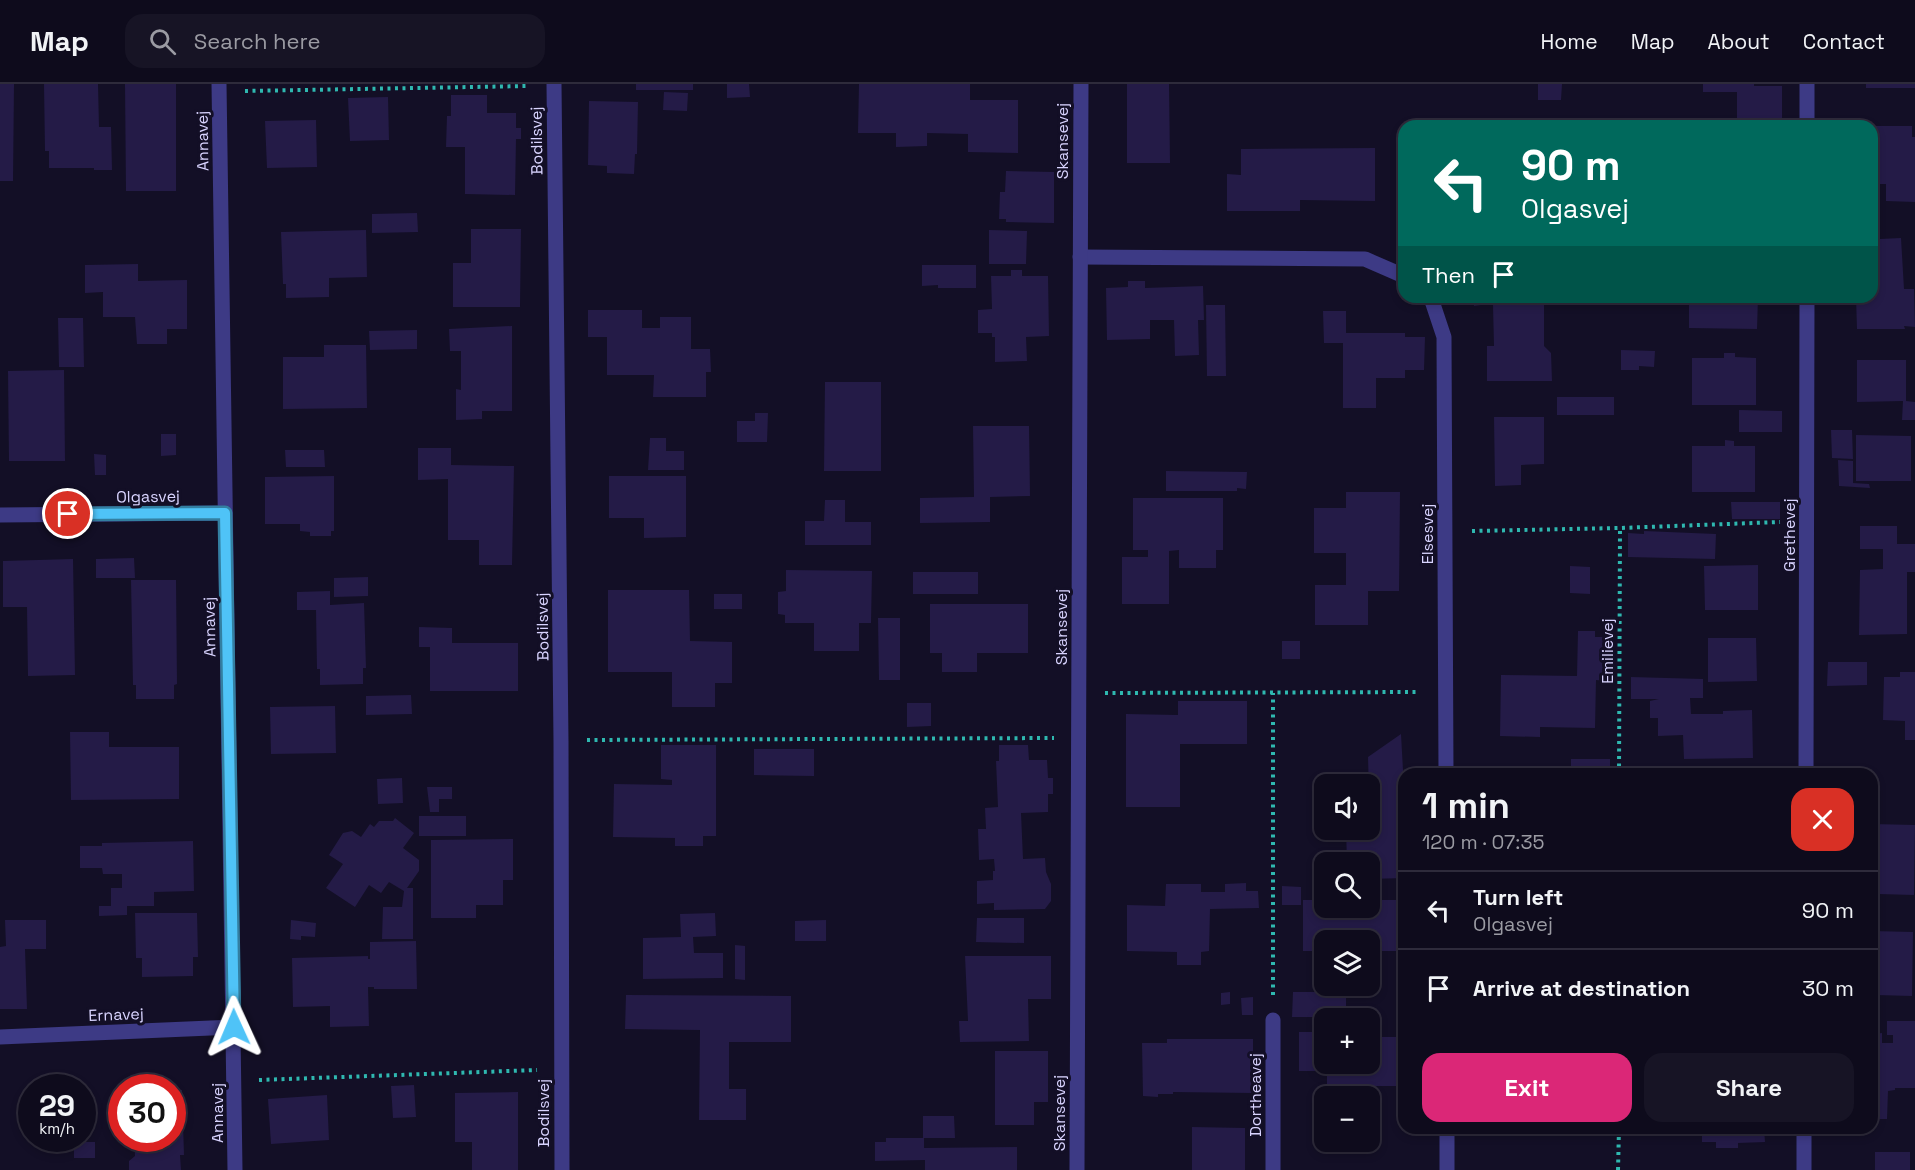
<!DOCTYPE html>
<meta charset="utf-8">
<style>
:root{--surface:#0e0b1c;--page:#171425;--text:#f1f3f6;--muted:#9b9ba3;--line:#2e2b3b;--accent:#db2777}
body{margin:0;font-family:"Space Grotesk",sans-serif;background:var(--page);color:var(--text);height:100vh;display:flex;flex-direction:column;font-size:22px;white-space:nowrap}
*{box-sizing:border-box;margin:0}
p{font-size:20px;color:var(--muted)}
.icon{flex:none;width:33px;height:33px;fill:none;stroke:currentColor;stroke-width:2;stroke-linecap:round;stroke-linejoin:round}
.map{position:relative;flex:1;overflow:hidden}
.drawer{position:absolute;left:1398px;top:684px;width:480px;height:366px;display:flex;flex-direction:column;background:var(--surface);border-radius:18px;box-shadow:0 3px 9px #0003,0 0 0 2px var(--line)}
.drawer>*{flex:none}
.hud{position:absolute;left:1398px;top:36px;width:480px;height:183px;border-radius:18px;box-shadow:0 3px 9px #0003,0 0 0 2px var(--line);background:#00695c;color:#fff;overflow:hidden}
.fabs{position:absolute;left:1314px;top:690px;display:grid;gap:12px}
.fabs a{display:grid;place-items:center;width:66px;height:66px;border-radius:12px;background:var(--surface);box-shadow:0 3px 9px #0003,0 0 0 2px var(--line);font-size:30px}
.speed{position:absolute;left:18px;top:990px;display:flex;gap:12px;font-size:30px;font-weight:700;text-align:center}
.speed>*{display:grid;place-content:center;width:78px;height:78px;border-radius:50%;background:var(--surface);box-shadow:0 3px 9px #0003,0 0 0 2px var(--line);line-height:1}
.speed small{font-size:15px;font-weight:400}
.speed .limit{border:9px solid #d22;background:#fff;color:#111}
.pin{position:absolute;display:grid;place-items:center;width:51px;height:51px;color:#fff;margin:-26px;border:3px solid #fff;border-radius:50%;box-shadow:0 2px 6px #0007}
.me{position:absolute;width:66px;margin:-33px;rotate:359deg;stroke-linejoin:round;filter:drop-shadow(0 0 4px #0008)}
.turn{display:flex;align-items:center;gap:21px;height:126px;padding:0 24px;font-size:27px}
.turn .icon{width:78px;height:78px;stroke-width:2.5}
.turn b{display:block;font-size:42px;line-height:51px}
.then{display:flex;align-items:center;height:57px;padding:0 24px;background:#0003;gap:12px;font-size:22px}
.round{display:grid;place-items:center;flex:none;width:63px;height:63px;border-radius:18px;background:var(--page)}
.summary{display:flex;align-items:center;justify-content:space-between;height:102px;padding:0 24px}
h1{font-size:36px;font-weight:700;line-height:45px}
.cta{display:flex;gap:12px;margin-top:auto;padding:12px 24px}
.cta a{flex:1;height:69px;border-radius:18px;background:var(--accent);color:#fff;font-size:24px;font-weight:700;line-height:69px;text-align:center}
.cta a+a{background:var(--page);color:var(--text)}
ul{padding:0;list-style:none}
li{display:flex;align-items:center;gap:18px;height:78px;padding:0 24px;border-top:2px solid var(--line)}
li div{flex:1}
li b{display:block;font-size:22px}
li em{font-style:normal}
header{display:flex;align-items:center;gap:36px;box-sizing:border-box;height:84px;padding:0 30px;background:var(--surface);border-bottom:2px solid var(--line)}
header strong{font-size:28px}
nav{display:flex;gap:33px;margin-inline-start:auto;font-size:21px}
.search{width:420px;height:54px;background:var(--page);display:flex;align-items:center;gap:15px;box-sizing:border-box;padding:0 21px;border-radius:18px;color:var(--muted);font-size:22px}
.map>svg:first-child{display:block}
.building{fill:#241b47}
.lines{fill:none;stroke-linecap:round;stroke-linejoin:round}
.path{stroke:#2fb8b0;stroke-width:4;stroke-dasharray:3 4.5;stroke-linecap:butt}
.street{stroke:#3d3a85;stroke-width:15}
.route-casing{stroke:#337fa1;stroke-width:15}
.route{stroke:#4fc3f7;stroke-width:10}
.labels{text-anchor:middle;stroke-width:6;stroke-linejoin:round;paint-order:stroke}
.street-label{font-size:16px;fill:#d9d4ff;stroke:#130f26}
</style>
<header>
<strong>Map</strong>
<div class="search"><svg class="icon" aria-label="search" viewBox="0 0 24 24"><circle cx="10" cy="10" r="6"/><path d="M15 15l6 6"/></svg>Search here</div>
<nav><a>Home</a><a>Map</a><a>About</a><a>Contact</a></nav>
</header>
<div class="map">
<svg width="1915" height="1086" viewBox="0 0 1915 1086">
<rect width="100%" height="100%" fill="#130f26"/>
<g class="building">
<polygon points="0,0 14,0 13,97 0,97"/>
<polygon points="44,0 98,0 99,43 111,43 112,86 94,86 94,84 49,84 49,67 45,67"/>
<polygon points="125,0 176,0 176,107 126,107"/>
<rect x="636" y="0" width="57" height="6"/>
<polygon points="727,0 749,0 750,13 727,14"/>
<polygon points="859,0 970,0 970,16 1018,16 1018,69 968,68 968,50 927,49 927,62 896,63 896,49 858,49"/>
<polygon points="1127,0 1169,0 1170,79 1127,79"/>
<polygon points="1538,0 1562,0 1561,16 1538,16"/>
<polygon points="1703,0 1754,0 1754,2 1782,2 1782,42 1737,42 1737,8 1703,8"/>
<rect x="1866" y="0" width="49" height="4"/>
<polygon points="664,8 688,9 687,27 663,26"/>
<polygon points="451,11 487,11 487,29 516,29 516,44 521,44 521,55 516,55 515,111 465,110 465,63 446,63 447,32 451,32"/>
<polygon points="388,13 389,56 350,57 348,14"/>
<polygon points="589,17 638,18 637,70 635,70 634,90 607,89 607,82 588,81"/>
<polygon points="316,36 317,83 267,84 265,37"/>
<polygon points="1872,42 1912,42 1912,53 1915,53 1915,118 1886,117 1886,100 1879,100 1880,61 1872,61"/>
<rect x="1401" y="46" width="3" height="74"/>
<polygon points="1375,64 1375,117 1300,116 1300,127 1227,127 1227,90 1241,91 1241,65"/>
<polygon points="1006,87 1054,88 1054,139 1006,138 1006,135 999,135 1000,108 1005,108"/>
<polygon points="417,129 418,148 372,149 372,130"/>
<polygon points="471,145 521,145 520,223 453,223 453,179 471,179"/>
<polygon points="366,146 367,193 329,194 329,213 286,214 286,200 283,200 281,148"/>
<polygon points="989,146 1027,147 1026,180 989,180"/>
<polygon points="1901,154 1904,205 1914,205 1915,243 1904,242 1905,245 1857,245 1856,213 1872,213 1872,176 1874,176 1874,168 1880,168 1880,155"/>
<polygon points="138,180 138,197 187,196 187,245 167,245 167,260 137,260 135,233 103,233 103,208 85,209 85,181"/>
<polygon points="922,181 976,181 976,204 938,204 938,201 922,202"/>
<polygon points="1011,186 1022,186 1022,192 1048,192 1049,252 1026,253 1027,277 995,278 995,253 992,253 992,249 978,249 978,226 992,225 991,192 1011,192"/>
<polygon points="1128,197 1145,197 1145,204 1203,202 1204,236 1198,236 1199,271 1175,272 1174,236 1150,236 1150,255 1107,256 1106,204 1128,203"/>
<polygon points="1473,213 1508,213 1508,217 1474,222"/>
<polygon points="1689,213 1758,213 1757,245 1689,244"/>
<polygon points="1206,221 1225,221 1226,292 1207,292"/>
<polygon points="1493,221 1544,221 1544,262 1551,269 1552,297 1487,297 1487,262 1494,262"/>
<polygon points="588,226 642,226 642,244 660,244 660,233 691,233 691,265 710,265 711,288 706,288 706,313 653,313 654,291 607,291 607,253 588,253"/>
<polygon points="1323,227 1346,227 1346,249 1405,249 1405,253 1425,253 1424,286 1405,286 1405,294 1376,294 1376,324 1343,324 1343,259 1324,259"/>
<polygon points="58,234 83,234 84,283 59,283"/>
<polygon points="512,242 512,327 482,327 482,335 456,336 456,305 461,306 461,267 450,267 449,245"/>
<polygon points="417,246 417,265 370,266 369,247"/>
<polygon points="324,261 366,261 367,324 283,325 283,273 324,273"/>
<polygon points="1621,266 1655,267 1654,283 1639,282 1639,286 1621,286"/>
<polygon points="1724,269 1735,269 1735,273 1756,274 1756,321 1692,321 1692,274 1724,274"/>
<polygon points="1857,276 1906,276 1906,317 1915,318 1915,336 1902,336 1903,317 1857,318"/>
<polygon points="64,286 65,377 9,377 8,287"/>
<polygon points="825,298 881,298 881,387 824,387"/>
<rect x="1557" y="313" width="57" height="18"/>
<polygon points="1739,326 1782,327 1782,348 1739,348"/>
<polygon points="755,329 768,329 767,358 737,358 737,337 755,337"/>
<polygon points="1494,333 1544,333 1544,380 1521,381 1521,401 1495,402"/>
<polygon points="973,342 1029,342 1030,412 990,413 990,438 920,439 920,414 974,413"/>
<polygon points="1831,346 1852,346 1853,375 1832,374"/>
<polygon points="161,350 176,350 176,371 161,372"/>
<polygon points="1856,351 1911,352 1911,397 1856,397"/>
<polygon points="650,354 666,354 666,367 684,367 684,386 648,386"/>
<polygon points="1725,356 1734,357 1734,362 1755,362 1755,408 1692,408 1692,362 1725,362"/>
<polygon points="418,364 451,364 451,381 514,382 512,481 479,481 479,456 448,456 448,395 418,396"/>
<polygon points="285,366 324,366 325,383 286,383"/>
<polygon points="94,370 106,371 106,391 95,391"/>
<polygon points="1838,376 1853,377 1853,399 1869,400 1870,404 1839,402"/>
<polygon points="1166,387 1247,388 1246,405 1237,404 1237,407 1166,407"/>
<polygon points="334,392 334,447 331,447 331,452 310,452 310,448 300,447 300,440 265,440 265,393"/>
<polygon points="609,392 686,392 686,453 644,454 644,434 609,434"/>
<polygon points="1346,408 1400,408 1399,507 1368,507 1368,541 1315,541 1315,501 1346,501 1346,469 1314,469 1314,424 1346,424"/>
<polygon points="1133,414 1223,414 1223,466 1216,466 1216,484 1179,484 1179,466 1169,467 1169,520 1122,520 1122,473 1148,473 1148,466 1133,466"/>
<polygon points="825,416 845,416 845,438 871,438 871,461 805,461 805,437 824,437"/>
<polygon points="1731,418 1780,418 1780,435 1732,435"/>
<polygon points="1860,442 1897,442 1897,460 1915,460 1915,488 1907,488 1907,550 1859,551 1860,486 1883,485 1883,465 1860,465"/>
<polygon points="1644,447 1716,450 1715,475 1628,473 1628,449 1644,450"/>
<polygon points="134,474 135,494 96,494 96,475"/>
<polygon points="73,475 75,591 28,592 27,523 3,523 3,477"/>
<polygon points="1758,481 1758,526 1705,526 1704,482"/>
<polygon points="1570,482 1590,483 1590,510 1570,509"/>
<polygon points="786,486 872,487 871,539 859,539 859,567 814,567 814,539 785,539 785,531 778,530 778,508 786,507"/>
<rect x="913" y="488" width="65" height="22"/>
<polygon points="368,493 368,512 334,513 334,494"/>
<polygon points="131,496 176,496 177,600 174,601 174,615 136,615 136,601 133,601"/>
<polygon points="608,506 689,506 690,557 732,558 732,599 715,599 715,623 672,623 672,588 608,588"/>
<polygon points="330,507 330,521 364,519 366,584 363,584 363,600 320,601 320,585 317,585 316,526 297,526 297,508"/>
<rect x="714" y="510" width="28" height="15"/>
<polygon points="930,520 1028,520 1028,569 977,569 977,588 942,588 942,569 930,569"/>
<polygon points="878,534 900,534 900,596 879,596"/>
<polygon points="419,543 452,544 452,559 518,559 518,607 430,607 430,563 419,563"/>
<polygon points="1578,547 1595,547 1595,553 1606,553 1606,597 1596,596 1595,644 1540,643 1540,653 1500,652 1501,591 1577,592"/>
<polygon points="1708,554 1756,554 1757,597 1708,598"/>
<rect x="1282" y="557" width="18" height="18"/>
<polygon points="1828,578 1867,578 1867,601 1827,602"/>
<polygon points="1900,588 1915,588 1915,656 1905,656 1905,637 1883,636 1884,593 1900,593"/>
<polygon points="1631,593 1703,595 1703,614 1690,614 1691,630 1723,630 1723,627 1752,626 1753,674 1684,675 1683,651 1658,652 1658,634 1650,634 1650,617 1659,615 1631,615"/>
<polygon points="411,611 412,630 366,631 366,612"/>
<polygon points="1178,617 1247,617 1247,660 1180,660 1180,723 1126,723 1126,630 1178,631"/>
<polygon points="907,619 931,619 931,642 907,643"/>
<polygon points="335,622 336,669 271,670 270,623"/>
<polygon points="70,648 109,648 109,663 179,663 179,715 71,716"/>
<polygon points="1401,650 1404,704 1404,794 1370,795 1370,778 1347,778 1346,746 1370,746 1368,673"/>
<polygon points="661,661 716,661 716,752 703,752 703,762 675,762 675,754 613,753 614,700 672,701 672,696 661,695"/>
<polygon points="999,661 1028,661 1029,676 1047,676 1048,694 1053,694 1053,710 1048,710 1048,728 1021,729 1023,775 1045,774 1046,788 1051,800 1051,817 1045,825 994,826 994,819 977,820 977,797 993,796 993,787 995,787 994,775 979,776 978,745 986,745 985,724 998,723 996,677 999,677"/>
<polygon points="754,665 814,665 814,692 754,691"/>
<rect x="1571" y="675" width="39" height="15"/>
<polygon points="402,694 403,719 378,720 377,695"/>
<polygon points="427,703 452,703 452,715 439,715 439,728 430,728"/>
<rect x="419" y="732" width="47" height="20"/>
<polygon points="395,734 414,749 403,764 419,776 419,787 407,804 413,804 413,855 382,855 383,823 402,823 404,807 389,798 381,809 369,801 355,823 326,804 343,780 329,771 343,749 352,747 361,753 370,740 374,743 379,737 393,737"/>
<polygon points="1872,740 1915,741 1914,811 1878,810 1878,787 1872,787"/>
<polygon points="513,755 513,796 503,796 503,821 476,821 476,834 431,834 431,756"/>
<polygon points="193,757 194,807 154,808 154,822 127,822 127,831 99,832 99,822 111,822 111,804 122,804 122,790 103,790 102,784 80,784 80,762 102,762 102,759"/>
<polygon points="1246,799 1246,807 1258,807 1259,824 1210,825 1209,867 1201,868 1201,881 1177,881 1177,868 1127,867 1127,821 1165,822 1166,800 1201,800 1201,808 1225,808 1225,800"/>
<polygon points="1282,802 1301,803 1301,821 1282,821"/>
<polygon points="1303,816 1324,816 1324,824 1370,824 1370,816 1404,816 1404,867 1370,867 1370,856 1324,856 1324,867 1303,867"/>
<polygon points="135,829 197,829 198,873 193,873 193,892 142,893 142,874 136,874"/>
<polygon points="715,829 716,852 693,853 694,869 723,869 723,894 643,895 643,854 681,853 680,830"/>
<polygon points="977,834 1024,834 1024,859 976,858"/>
<polygon points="5,836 46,836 46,865 25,865 27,925 0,925 0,863 6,862"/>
<polygon points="291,836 316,839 315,853 301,852 301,856 290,855"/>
<polygon points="826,836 826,857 795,857 795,837"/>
<polygon points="1872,847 1913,848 1912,912 1876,911 1877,896 1872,896"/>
<polygon points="416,857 417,905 374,905 374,903 368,903 369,942 330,943 330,922 293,923 292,874 368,872 368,875 370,875 370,858"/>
<polygon points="735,861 745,862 745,896 735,895"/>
<polygon points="965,872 1051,872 1051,915 1028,915 1029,957 960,958 959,937 968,937"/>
<polygon points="1230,908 1230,920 1221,921 1221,909"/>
<polygon points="1293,908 1346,908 1346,933 1292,933"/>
<polygon points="626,911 791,912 791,958 729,958 729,1005 746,1005 746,1036 699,1036 700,946 625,945"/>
<polygon points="1253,913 1253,931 1242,931 1241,914"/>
<polygon points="1887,937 1915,937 1915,1004 1895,1004 1895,1006 1888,1007 1887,1035 1872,1035 1872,950 1882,949 1882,959 1893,959 1893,951 1887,951"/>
<polygon points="1299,948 1324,948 1324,980 1370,980 1370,953 1399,953 1399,1002 1327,1002 1327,987 1299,987"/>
<polygon points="1167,955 1253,955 1253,1009 1173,1008 1173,1010 1158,1010 1158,1013 1143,1012 1142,959 1167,959"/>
<polygon points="995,967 1048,967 1048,1018 1034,1018 1034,1041 995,1041"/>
<polygon points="414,1001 416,1033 393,1034 391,1002"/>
<polygon points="172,1006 182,1006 184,1071 180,1071 181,1086 129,1086 129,1077 135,1072 134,1054 172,1054"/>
<polygon points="518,1008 518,1086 472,1086 472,1058 455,1058 455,1009"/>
<polygon points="327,1011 329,1056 271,1060 268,1015"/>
<polygon points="115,1013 122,1013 122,1050 116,1050"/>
<polygon points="923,1032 954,1032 955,1054 923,1054"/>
<polygon points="1192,1043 1245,1044 1245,1086 1192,1086"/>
<polygon points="1702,1044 1764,1044 1765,1058 1738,1059 1738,1064 1716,1064 1716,1058 1702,1058"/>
<polygon points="886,1054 924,1054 924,1064 1017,1063 1017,1086 925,1086 925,1076 875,1077 875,1058 886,1058"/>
<rect x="74" y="1058" width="21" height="16"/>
<rect x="1875" y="1068" width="35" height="18"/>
</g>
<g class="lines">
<g class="path">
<polyline points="245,7 529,2"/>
<polyline points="1472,447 1620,444 1780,438"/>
<polyline points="1105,609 1418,608"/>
<polyline points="587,656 1054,654"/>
<polyline points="1619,690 1620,444"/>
<polyline points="1273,911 1273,609"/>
<polyline points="259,996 537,986"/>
<polyline points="1618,1086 1619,1044"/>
</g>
<g class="street">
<polyline points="219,0 235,1086"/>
<polyline points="554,0 561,657 562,1086"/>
<polyline points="1807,0 1807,42"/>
<polyline points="1080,173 1365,175 1404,192"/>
<polyline points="1427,213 1432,217 1444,253 1446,690"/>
<polyline points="0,431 225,429"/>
<polyline points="1806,690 1807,213"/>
<polyline points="1273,936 1273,1086"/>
<polyline points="0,953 234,943"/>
<polyline points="1447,1044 1447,1086"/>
<polyline points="1077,1086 1081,0"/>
<polyline points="1804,1086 1804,1044"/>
</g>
</g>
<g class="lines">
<g class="route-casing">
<polyline id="route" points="68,430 225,429 234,943"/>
</g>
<use href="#route" class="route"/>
</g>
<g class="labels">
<g class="street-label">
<text transform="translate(202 57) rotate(-91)" y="6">Annavej</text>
<text transform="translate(536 57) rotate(-91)" y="6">Bodilsvej</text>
<text transform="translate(1062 57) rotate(-90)" y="6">Skansevej</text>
<text transform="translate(148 412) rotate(-1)" y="6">Olgasvej</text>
<text transform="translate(1427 450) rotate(-90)" y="6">Elsesvej</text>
<text transform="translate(1789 451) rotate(-90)" y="6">Grethevej</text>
<text transform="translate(209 543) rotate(-91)" y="6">Annavej</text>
<text transform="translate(542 543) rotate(-91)" y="6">Bodilsvej</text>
<text transform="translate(1061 543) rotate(-90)" y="6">Skansevej</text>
<text transform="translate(1607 567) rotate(-90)" y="6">Emilievej</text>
<text transform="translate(116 930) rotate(-2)" y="6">Ernavej</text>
<text transform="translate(1255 1011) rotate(-90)" y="6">Dortheavej</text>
<text transform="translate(217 1029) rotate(-90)" y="6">Annavej</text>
<text transform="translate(543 1029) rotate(-90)" y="6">Bodilsvej</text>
<text transform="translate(1059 1029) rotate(-90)" y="6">Skansevej</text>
</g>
</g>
</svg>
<div class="fabs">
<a><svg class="icon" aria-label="sound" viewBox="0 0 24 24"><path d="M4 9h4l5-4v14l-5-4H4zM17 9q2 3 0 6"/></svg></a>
<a><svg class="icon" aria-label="search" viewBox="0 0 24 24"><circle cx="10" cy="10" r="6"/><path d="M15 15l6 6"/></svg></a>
<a><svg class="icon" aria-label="layers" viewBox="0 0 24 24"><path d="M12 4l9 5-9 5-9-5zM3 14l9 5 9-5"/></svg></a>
<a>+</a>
<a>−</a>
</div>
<div class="speed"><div>29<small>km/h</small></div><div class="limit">30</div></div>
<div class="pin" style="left:68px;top:430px;background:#d93025"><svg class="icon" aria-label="arrive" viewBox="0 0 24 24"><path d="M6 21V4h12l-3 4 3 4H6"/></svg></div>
<svg class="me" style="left:234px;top:943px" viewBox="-20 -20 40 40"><path d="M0-17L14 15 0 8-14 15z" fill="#4fc3f7" stroke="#fff" stroke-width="4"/></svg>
<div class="hud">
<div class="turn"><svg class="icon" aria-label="left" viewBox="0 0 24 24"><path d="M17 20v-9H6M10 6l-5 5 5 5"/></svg><div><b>90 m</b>Olgasvej</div></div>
<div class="then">Then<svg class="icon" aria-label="arrive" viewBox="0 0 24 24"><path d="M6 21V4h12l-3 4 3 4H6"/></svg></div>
</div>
<section class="drawer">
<div class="summary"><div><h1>1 min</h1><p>120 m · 07:35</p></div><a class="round" style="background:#d93025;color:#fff"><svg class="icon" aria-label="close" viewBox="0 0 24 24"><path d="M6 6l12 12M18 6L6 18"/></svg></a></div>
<ul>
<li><svg class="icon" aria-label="left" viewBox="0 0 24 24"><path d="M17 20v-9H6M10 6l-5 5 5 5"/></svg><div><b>Turn left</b><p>Olgasvej</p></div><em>90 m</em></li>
<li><svg class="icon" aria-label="arrive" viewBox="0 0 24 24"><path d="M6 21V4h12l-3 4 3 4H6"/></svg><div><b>Arrive at destination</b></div><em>30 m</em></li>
</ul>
<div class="cta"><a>Exit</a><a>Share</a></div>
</section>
</div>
